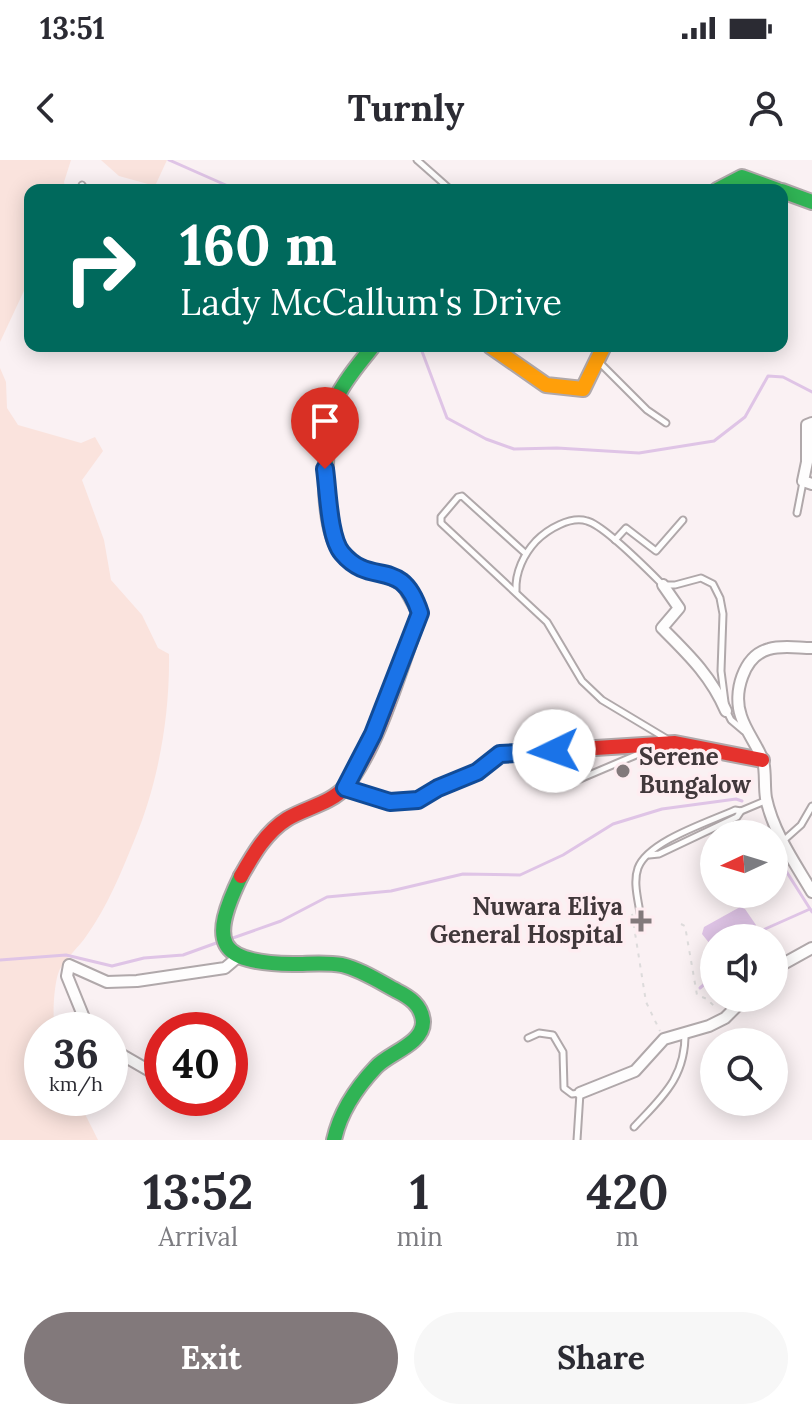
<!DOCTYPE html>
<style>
:root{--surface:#fff;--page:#f7f7f7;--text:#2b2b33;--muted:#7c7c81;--accent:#82797b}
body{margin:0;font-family:Lora,serif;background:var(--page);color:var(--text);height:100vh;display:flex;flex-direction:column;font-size:30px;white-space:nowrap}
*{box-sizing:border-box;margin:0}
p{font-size:26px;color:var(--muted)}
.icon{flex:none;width:44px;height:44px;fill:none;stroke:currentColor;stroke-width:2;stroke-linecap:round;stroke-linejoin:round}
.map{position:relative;height:980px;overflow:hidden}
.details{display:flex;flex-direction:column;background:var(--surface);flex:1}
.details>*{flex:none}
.hud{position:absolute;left:24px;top:24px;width:764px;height:168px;border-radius:16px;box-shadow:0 4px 20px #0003;background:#00695c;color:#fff;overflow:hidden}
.needle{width:52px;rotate:266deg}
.tools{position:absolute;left:700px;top:660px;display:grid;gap:16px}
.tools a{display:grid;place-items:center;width:88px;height:88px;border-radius:50%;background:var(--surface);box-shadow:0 4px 20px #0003;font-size:40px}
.speed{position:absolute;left:24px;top:852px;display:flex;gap:16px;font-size:40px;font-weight:700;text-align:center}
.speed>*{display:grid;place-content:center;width:104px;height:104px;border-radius:50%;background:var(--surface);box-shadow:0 4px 20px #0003;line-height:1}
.speed small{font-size:20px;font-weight:400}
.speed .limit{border:12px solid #d22;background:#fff;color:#111}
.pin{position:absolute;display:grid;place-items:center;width:68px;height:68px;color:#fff;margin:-82px -34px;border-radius:50% 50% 50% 0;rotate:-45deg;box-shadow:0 0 8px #0007}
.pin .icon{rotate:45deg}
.me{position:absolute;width:88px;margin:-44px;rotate:267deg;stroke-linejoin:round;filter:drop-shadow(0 0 6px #0008)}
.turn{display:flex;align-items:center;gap:28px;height:168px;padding:0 24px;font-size:36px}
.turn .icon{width:104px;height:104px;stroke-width:2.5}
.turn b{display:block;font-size:56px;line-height:68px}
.eta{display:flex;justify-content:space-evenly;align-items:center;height:136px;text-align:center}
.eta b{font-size:48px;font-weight:700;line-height:56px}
.primary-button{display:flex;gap:16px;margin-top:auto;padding:16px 24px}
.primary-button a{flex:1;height:92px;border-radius:48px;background:var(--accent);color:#fff;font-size:32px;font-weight:700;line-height:92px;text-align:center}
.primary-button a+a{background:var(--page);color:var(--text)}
.status{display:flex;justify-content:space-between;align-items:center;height:56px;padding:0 40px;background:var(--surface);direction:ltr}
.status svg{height:22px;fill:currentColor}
header{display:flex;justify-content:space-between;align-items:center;height:104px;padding:0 24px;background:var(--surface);font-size:36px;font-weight:700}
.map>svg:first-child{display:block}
.green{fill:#fae3dd}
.water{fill:#dfc4e6}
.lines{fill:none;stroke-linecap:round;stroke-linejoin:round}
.stream{stroke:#dfc4e6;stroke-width:3}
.lane-casing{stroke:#b0a8aa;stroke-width:9}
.street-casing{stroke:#b0a8aa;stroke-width:14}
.fast-casing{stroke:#b0a8aa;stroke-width:18}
.slow-casing{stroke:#b0a8aa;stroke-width:18}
.jam-casing{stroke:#b0a8aa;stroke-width:18}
.path{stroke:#dddbdb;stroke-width:2;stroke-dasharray:4 6;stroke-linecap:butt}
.lane{stroke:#fefdfd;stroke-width:5}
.street{stroke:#fefdfd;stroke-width:10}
.fast{stroke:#30b455;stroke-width:14}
.slow{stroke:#ff9f0a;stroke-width:14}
.jam{stroke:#e5322d;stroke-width:14}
.route-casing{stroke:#114b97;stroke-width:20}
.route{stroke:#1a73e8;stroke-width:14}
.poi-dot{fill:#82797b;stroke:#feedf1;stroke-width:3}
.labels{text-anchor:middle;stroke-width:7;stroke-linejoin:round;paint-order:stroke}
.poi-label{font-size:24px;font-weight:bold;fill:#41383b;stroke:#feedf1;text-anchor:start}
</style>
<div class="status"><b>13:51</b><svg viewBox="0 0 49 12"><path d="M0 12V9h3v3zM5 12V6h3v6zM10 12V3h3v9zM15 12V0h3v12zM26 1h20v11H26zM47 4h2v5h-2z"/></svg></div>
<header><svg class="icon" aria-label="back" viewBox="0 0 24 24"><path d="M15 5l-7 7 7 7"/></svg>Turnly<svg class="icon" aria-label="person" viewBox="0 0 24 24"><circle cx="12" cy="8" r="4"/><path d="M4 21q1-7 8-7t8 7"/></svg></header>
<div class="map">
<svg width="812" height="980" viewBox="0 0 812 980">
<rect width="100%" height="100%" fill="#faf1f3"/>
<g class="green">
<polygon points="0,0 71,0 64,22 66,30 30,30 30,118 0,182"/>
<polygon points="101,0 167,0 155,26 119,16"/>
<path d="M0 208 6 222 7 248 18 265 81 283 95 277 103 291 82 320 104 380 111 420 142 455 158 488 169 494C170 557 158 624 134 681 121 713 107 747 87 775 79 787 67 797 60 809 54 820 52 858 55 870H42V938H77L98 980H0Z"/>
</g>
<path class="water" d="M740 747 745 749 756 765C748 782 731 778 714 778V789L702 774 704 767Z"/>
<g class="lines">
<g class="stream">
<polyline points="169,0 237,30"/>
<polyline points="420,186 447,258 486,279 514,289 557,288 639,293 714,281 745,257 768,216 783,217 812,232"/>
<polyline points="758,665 763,674"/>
<polyline points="774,692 812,752"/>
<polyline points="755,778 765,769 810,749"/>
<polyline points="230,779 281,761 327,737 391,731 463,714 520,715 563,695 613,664 662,649 736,639 742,641"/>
<polyline points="0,800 66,795 112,806 144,798 183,795 219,782"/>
<polyline points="700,828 714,816"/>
</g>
<g class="lane-casing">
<g id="lane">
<polyline points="417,0 451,30"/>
<polyline points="82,25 85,30"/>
<polyline points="599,202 647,250 666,263"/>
<polyline points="797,353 803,322"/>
<polyline points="615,380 626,368 656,391 683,360"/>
<polyline points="525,393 462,336 458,337 441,357 441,363 547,462 582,521 602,540 667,579"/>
<path d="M516 431C515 412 524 394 536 381 548 369 570 356 587 361 604 365 649 411 663 425H675L701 418 713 424 720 438 723 454 721 511 725 542"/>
<polyline points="727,552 731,560 744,571"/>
<polyline points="575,621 648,590"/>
<polyline points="783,681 801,665 812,646"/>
<polyline points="649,695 659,694 737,657 741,651"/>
<path d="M640 753C638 739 633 722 638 708 648 681 709 662 735 650L741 651 767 640"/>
<polyline points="528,878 539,873 553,875 563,892 564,928 572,934 580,933 577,980"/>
<path d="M634 967C663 936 686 917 685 872"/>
</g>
</g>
<g class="street-casing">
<g id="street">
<polyline points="812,263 807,265 807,302 803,321 812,324"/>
<path d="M663 425 679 448 662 468C689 495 711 516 726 551"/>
<path d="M812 488C798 488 782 485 769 489 743 496 733 533 741 556 746 572 758 586 763 601 766 612 764 626 766 638 773 672 795 703 812 732"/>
<polyline points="774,809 812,788"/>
<polyline points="89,870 67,816 69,805 107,822 137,821 225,808 238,797"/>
<polyline points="110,888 162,918"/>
<polyline points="580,933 635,911 664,879 709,866 725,858 745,838"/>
</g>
</g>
<g class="fast-casing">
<g id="fast">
<polyline points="717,30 742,17 778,30"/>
<polyline points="782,31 812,42"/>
<path d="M373 186C361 202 346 218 337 237 323 268 319 367 343 395 354 408 371 411 387 415"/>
<path d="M241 716C209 782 216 803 293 804 309 804 326 802 342 805 360 809 380 822 397 831 409 837 422 845 423 862 423 884 389 893 376 907 357 927 340 952 334 980"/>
</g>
</g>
<g class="slow-casing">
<polyline id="slow" points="490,186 546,225 583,229 604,186"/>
</g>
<g class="jam-casing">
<g id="jam">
<polyline points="345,628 390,642 418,640 438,628 477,612 500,594 675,583 762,600"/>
<path d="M241 716C253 695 266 672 287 659 305 648 332 643 345 627 380 584 400 505 420 453L404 424 387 415"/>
</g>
</g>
<g class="path">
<polyline points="632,754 646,842 660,871"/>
<polyline points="681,764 685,766 697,835 707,839 717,849"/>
</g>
<use href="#lane" class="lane"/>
<use href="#street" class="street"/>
<use href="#fast" class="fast"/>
<use href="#slow" class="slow"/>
<use href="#jam" class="jam"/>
</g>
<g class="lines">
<g class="route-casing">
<path id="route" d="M325 309C328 330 329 378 342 393 372 429 401 394 420 453L373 574 345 628 390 642 418 640 438 628 477 612 500 594 554 591"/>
</g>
<use href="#route" class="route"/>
</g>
<g class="poi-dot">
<circle cx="623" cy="611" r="8"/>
<path d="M637 749h8v8h8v8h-8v8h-8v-8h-8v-8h8z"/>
</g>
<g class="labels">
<g class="poi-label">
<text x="639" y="605">Serene<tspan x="639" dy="28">Bungalow</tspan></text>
<text x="623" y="755" text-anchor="end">Nuwara Eliya<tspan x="623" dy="28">General Hospital</tspan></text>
</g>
</g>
</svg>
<div class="tools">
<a><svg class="needle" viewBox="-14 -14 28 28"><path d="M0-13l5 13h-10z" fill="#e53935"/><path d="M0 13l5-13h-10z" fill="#7c7c81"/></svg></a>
<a><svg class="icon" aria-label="sound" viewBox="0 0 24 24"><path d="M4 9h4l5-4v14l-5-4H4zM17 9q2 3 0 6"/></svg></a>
<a><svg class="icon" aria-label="search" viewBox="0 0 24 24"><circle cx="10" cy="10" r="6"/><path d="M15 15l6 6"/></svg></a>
</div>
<div class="speed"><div>36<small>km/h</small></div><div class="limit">40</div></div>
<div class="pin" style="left:325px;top:309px;background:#d93025"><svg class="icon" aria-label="arrive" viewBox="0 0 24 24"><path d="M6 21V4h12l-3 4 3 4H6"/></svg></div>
<svg class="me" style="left:554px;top:591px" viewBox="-20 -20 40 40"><circle r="19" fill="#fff"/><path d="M0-13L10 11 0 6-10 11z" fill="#1a73e8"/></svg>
<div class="hud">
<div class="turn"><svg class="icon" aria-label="right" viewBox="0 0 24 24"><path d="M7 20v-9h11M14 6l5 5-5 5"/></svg><div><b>160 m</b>Lady McCallum's Drive</div></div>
</div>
</div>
<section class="details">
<div class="eta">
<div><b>13:52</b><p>Arrival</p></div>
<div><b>1</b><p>min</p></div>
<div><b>420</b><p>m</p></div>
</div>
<div class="primary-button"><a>Exit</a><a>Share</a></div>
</section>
